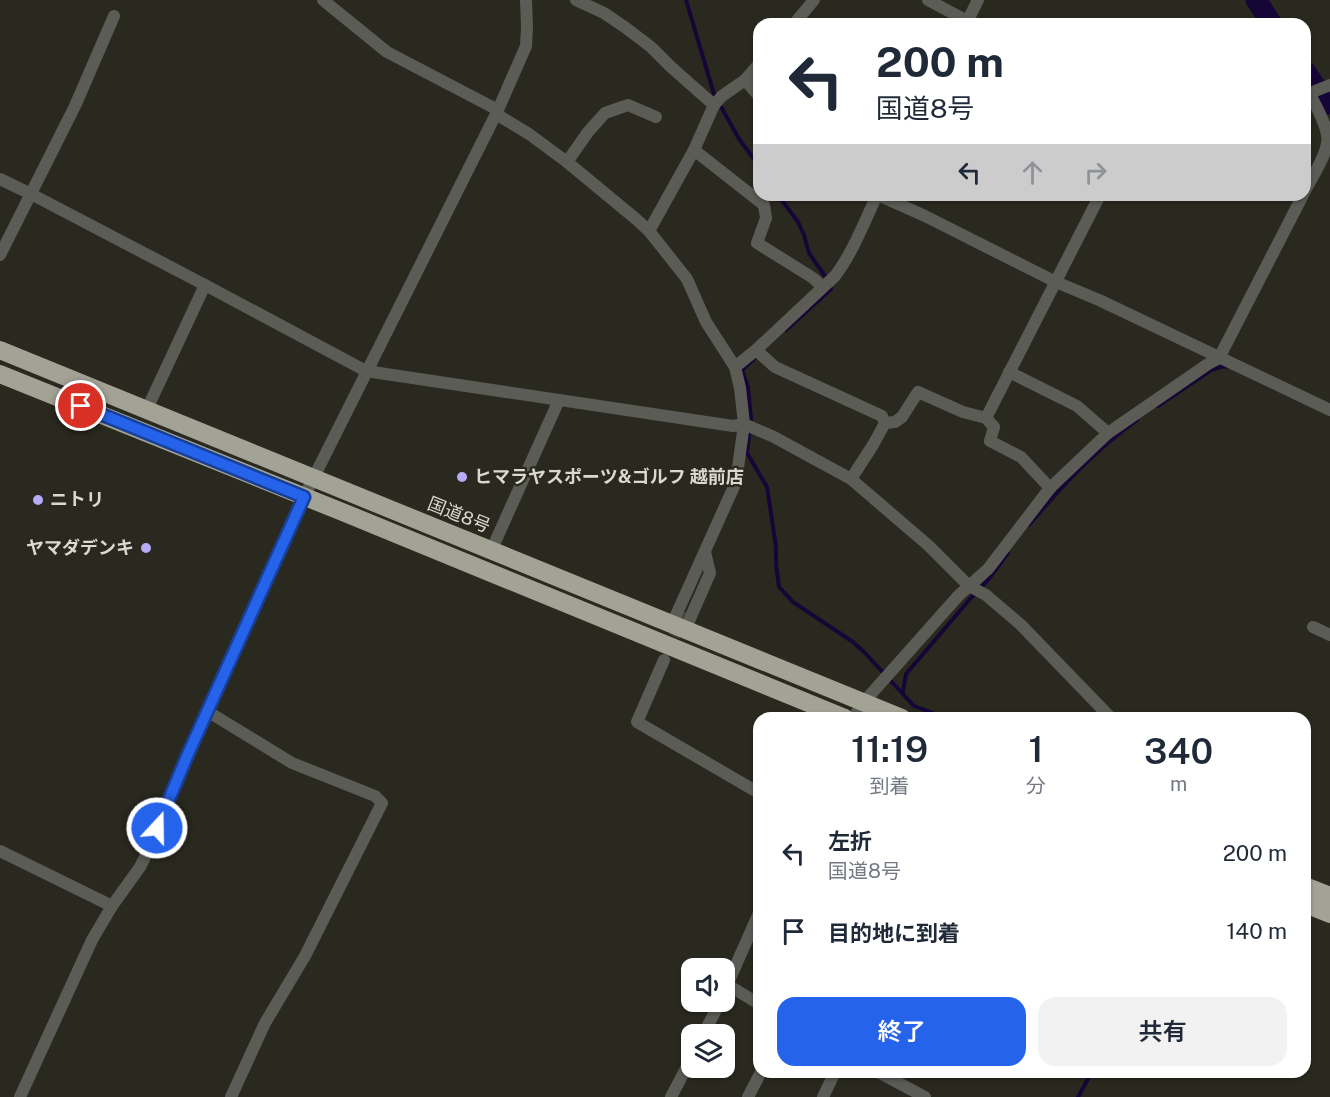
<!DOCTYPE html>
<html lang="ja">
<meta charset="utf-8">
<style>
:root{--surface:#fff;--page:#f2f2f3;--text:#1f2937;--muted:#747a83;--accent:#2563eb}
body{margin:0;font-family:"Public Sans","Noto Sans JP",sans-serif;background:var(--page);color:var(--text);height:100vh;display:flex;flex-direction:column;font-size:22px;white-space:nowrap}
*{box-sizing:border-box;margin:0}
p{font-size:20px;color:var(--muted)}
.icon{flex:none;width:33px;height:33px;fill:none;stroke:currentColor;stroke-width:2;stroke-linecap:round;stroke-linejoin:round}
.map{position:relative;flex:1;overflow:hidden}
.sheet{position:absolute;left:753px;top:712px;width:558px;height:366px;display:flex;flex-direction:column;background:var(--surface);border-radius:18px;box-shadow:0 2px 4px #0004}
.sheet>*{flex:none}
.guide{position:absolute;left:753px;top:18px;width:558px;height:183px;border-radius:18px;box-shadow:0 2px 4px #0004;background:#fff;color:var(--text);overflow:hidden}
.controls{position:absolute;left:681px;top:958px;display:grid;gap:12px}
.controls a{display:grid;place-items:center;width:54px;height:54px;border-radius:12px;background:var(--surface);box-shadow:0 2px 4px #0004;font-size:30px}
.pin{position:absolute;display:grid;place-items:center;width:51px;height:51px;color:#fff;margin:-26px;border:3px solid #fff;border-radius:50%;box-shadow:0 2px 6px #0007}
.me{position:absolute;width:66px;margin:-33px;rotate:21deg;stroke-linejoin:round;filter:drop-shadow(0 0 4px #0008)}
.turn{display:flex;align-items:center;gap:21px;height:126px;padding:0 24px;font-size:27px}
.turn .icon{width:78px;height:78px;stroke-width:2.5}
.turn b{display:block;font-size:42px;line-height:51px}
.lanes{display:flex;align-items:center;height:57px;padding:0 24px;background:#0003;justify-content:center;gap:30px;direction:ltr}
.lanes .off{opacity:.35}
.eta{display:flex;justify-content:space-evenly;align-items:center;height:102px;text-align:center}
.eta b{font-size:36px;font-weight:600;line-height:42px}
.cta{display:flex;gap:12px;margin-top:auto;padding:12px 24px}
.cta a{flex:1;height:69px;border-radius:18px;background:var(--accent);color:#fff;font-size:24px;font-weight:600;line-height:69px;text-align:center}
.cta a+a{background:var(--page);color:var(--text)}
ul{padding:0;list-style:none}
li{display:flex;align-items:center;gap:18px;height:78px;padding:0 24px}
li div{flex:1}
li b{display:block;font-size:22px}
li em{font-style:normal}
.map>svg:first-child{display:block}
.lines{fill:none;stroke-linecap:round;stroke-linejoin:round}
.stream{stroke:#160637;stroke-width:4}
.river{stroke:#160637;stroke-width:21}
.minor-tunnel{stroke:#43433a;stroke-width:12;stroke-dasharray:12 6;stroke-linecap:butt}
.minor{stroke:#5b5c56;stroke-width:12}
.highway{stroke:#a2a295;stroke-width:18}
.route-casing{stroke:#184099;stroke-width:15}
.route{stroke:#2563eb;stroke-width:10}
.poi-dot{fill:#b7abf7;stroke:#29291f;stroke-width:2}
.labels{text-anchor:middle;stroke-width:4.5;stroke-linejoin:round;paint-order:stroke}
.poi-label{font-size:18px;font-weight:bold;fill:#d9d9d2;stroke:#29291f;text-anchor:start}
.street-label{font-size:18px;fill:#d9d9d2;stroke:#29291f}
</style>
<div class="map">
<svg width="1330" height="1097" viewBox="0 0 1330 1097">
<rect width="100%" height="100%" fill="#29291f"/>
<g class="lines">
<g class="stream">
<polyline points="686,0 714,94 739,139 759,166"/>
<polyline points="778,195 798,222 804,235 809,253 827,279"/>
<polyline points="786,330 831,289 830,286"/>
<polyline points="758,355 742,370 748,387 751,419 747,453 767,487 776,547 776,564 779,587 793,602 853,642 866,654 914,706 946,718"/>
<polyline points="1158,406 1211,370 1224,366 1226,367"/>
<path d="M1029 525C1061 487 1096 449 1137 420"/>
<polyline points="903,692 906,674 970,599 988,580 1008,553"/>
<polyline points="1078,1097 1088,1079 1090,1072"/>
</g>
<g class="river">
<polyline points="1256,0 1272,24"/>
<polyline points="1305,71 1323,97 1330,104"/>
</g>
<polyline class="minor-tunnel" points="667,653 685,612"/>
<g class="minor">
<polyline points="323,0 387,52 498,110"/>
<polyline points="576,0 604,13 626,28 651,47 671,67 714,105"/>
<polyline points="928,0 973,24"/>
<polyline points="794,24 814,0"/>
<polyline points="966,24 978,0"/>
<polyline points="745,80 759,96"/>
<polyline points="1305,95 1330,85"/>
<polyline points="496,114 529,134 567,162 636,219 649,231 687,279 706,322 735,367 740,388 744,424 736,482 672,624"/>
<polyline points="694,150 764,205 766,218 757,243 813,278 823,287"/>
<polyline points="567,162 588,132 605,113 628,105 656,117"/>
<polyline points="0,179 31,194 205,285 366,371 733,426 744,424 774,437 851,479 929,546 969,586 986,595 1021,625 1111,718"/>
<path d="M1305 191C1312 177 1325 158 1327 143 1330 130 1316 106 1310 94"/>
<polyline points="878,195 925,216 1056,282 1099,300 1330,410"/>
<polyline points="649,231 694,150 714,105 722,96 745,80 759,64"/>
<polyline points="0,255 75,106 114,16"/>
<polyline points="756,350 775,367 882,416 885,423"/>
<path d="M735 367 756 350 835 276C853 252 864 223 877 195"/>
<polyline points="1009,372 1077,406 1108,433"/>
<polyline points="147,409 205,285"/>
<polyline points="986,418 1100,195"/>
<polyline points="885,423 895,422 902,417 918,392 963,412 986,418 994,427 990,441 1021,457 1050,488"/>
<polyline points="851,479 873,445 885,423"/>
<polyline points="491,551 559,400"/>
<polyline points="1313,627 1330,635"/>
<polyline points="685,630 710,573 705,552"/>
<polyline points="664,660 637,722 759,793"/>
<polyline points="207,711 292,763 375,796 382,803 305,956 265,1023 231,1097"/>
<polyline points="853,718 863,703 959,595 988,569 1050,488 1108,433 1208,364 1219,358 1303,195"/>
<polyline points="0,851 112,906"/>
<polyline points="728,985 759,1004"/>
<polyline points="724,992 759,913"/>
<polyline points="703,1035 720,1002"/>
<polyline points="878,1072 925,1097"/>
<polyline points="20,1097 92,940 112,906 140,867 150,847 164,808 188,754 304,497 498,110 526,46 527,27 526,0"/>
<polyline points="671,1097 692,1057"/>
<polyline points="748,1097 761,1072"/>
<polyline points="823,1097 835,1072"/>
</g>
<g class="highway">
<polyline points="0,350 902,718"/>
<polyline points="0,374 340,511 845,718"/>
<polyline points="1305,886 1330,896"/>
<polyline points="1305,904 1330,914"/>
</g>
</g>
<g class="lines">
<g class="route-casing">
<polyline id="route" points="81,406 304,497 188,754 157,828"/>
</g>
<use href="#route" class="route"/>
</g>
<g class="poi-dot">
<circle cx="462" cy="477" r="6"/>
<circle cx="38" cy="500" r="6"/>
<circle cx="146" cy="548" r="6"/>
</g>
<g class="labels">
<g class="poi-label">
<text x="474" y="483">ヒマラヤスポーツ&amp;ゴルフ 越前店</text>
<text x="50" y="506">ニトリ</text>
<text x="134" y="554" text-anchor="end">ヤマダデンキ</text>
</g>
<g class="street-label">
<text transform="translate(459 515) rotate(22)" y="6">国道8号</text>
</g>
</g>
</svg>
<div class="controls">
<a><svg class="icon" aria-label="sound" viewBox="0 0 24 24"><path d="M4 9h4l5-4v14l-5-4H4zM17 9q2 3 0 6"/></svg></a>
<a><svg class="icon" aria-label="layers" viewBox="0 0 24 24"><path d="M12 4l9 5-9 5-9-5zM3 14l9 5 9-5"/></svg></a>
</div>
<div class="pin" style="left:81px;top:406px;background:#d93025"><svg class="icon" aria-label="arrive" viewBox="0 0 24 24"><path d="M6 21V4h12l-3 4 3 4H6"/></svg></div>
<svg class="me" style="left:157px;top:828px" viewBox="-20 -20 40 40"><circle r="17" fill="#2563eb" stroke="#fff" stroke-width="3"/><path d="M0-11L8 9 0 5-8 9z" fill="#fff"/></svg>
<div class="guide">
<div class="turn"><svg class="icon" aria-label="left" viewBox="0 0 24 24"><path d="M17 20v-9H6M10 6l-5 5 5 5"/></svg><div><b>200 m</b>国道8号</div></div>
<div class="lanes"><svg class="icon" aria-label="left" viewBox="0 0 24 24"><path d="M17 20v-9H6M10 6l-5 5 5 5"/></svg><svg class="icon off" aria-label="ahead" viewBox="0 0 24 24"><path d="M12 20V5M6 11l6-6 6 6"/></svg><svg class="icon off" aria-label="right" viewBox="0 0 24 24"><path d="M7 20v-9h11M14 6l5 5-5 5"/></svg></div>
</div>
<section class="sheet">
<div class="eta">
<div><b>11:19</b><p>到着</p></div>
<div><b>1</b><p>分</p></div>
<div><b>340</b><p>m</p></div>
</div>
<ul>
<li><svg class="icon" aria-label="left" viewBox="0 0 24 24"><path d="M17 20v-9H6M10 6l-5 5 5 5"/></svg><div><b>左折</b><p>国道8号</p></div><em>200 m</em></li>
<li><svg class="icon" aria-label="arrive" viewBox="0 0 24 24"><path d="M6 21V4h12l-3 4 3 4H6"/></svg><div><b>目的地に到着</b></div><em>140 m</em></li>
</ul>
<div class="cta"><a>終了</a><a>共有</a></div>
</section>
</div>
